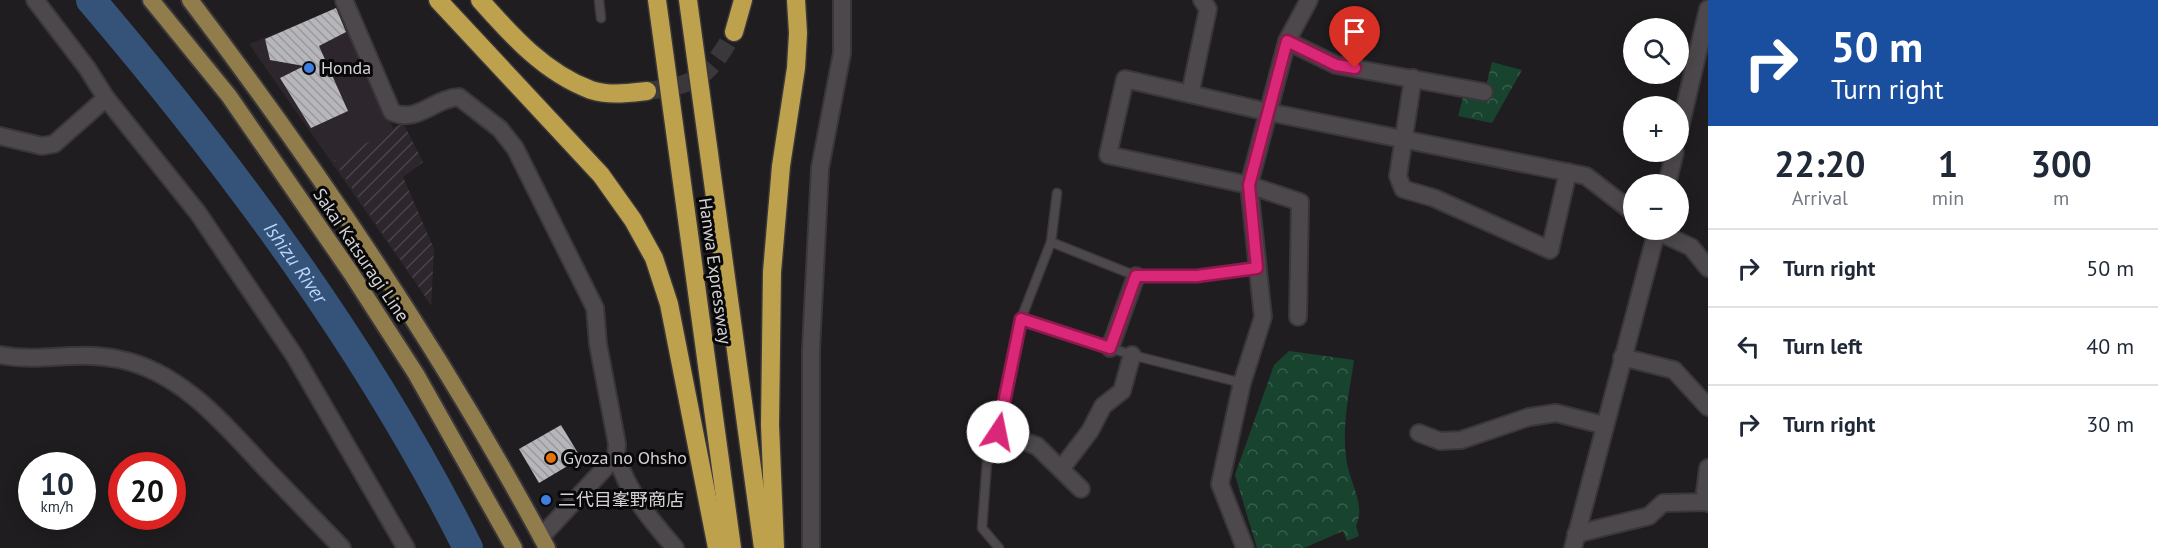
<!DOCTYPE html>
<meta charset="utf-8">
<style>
:root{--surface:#fff;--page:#f2f2f3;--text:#1f2937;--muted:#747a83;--line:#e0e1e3}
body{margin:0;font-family:"PT Sans","Noto Sans JP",sans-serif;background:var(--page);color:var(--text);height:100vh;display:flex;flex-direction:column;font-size:22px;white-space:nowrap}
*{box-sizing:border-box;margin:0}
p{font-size:20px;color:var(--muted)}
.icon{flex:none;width:33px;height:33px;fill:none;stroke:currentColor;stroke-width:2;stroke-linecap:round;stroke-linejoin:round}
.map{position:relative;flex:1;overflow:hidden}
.panel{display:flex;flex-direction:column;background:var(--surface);width:450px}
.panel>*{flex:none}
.banner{background:#1a4fa0;color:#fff;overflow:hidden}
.tools{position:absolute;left:1623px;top:18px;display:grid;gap:12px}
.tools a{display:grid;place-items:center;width:66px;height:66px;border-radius:50%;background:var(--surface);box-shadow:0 3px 15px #0003;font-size:30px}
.speed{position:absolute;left:18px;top:452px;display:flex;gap:12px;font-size:30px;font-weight:700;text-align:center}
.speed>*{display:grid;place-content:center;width:78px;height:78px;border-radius:50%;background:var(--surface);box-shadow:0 3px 15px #0003;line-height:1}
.speed small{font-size:15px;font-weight:400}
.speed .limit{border:9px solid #d22;background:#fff;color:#111}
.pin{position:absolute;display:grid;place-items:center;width:51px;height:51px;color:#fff;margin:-62px -26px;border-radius:50% 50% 50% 0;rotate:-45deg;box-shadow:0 0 6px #0007}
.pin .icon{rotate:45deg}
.me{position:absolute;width:66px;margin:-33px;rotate:11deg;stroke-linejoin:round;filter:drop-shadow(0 0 4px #0008)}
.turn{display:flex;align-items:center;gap:21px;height:126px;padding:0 24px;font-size:27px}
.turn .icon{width:78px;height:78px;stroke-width:2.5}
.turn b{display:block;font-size:42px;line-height:51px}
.eta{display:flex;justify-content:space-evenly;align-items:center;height:102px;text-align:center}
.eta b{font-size:36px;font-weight:600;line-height:42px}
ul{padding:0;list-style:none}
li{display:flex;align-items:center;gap:18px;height:78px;padding:0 24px;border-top:2px solid var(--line)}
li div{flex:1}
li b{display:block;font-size:22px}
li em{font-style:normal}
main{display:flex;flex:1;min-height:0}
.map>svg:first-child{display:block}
.built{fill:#2d262c}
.industrial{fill:url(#industrial-furrows)}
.forest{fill:url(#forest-crowns)}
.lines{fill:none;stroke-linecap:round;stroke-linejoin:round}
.river{stroke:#355378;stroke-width:30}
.building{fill:url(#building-back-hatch)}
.motorway-tunnel{stroke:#3b383b;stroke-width:18;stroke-dasharray:18 9;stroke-linecap:butt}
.service-casing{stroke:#3a373a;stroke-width:11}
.minor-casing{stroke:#3a373a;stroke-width:20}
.tertiary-casing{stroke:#3a373a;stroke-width:20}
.primary-casing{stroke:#3a373a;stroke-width:20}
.motorway-casing{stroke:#3a373a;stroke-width:21}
.service{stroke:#4d484c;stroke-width:8}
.minor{stroke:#4d484c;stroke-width:16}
.tertiary{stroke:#4d484c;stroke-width:16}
.primary{stroke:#917d4c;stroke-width:16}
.motorway{stroke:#bea14c;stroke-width:18}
.route-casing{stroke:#8e194d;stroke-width:15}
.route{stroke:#db2777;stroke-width:10}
.shop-dot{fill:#3f7fe0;stroke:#090809;stroke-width:2}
.food-dot{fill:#e8710a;stroke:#090809;stroke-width:2}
.labels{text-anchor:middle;stroke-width:6;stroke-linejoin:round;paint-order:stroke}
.poi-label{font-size:18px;fill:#d4d1d4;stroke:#090809;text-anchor:start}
.street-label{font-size:18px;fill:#d4d1d4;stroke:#090809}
.water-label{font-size:20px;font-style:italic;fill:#b8d6fb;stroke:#090809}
</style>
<main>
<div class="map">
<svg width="1708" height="548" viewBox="0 0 1708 548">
<defs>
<pattern id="industrial-furrows" width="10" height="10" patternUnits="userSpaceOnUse" patternTransform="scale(1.5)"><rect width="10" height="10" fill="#2d262c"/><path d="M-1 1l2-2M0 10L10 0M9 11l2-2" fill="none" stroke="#4b444a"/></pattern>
<pattern id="forest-crowns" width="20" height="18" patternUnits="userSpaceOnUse" patternTransform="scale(1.5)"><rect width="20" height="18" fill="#18442f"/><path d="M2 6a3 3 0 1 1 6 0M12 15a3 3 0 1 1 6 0" fill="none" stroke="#395e4c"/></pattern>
<pattern id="building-back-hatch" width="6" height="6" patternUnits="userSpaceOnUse" patternTransform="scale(1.5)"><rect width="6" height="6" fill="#b7b6bb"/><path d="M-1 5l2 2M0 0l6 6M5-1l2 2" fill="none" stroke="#99989c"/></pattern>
</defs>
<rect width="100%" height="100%" fill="#201d20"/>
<polygon class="built" points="339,7 393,128 403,123 423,162 403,177 434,249 431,305 249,44"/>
<polygon class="industrial" points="403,123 423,162 403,177 434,249 431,305 334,161"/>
<g class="forest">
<polygon points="1492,62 1522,70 1492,123 1458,116 1464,94 1483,98"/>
<path d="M1289 351 1354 360C1349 395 1340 433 1348 468 1353 489 1365 506 1356 526L1359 536 1347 541 1343 531 1304 548H1257L1235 475 1274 365Z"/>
</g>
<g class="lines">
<path class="river" id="s1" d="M91 0C234 168 369 350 468 548"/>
</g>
<g class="building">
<polygon points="336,8 346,32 319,46 348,111 311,128 280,78 304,66 270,60 265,39"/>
<polygon points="561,425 581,458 539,483 519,449"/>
</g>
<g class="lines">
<path class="motorway-tunnel" d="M647 91C700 84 708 77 734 32"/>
<g class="service-casing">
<g id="service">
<polyline points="599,0 601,18"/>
<polyline points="1057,193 1051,242 1136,276 1197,276 1257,268"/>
<polyline points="1021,319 1132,355 1242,383"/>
<polyline points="999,548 982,528 989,435 998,432 1021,319 1051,242"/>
</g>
</g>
<g class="minor-casing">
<g id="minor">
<polyline points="35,0 87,68 106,98 198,213 294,355 406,548"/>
<path d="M344 0 392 112C418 124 434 98 459 97L500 129 515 148 595 308 598 344 617 444 616 456 541 537"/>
<polyline points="1287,41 1336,65 1484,92"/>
<polyline points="1413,78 1398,176 1403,189 1434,198 1550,250 1568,172"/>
<polyline points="1190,94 1208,9 1202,0"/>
<polyline points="0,136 42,146 54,144 106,98"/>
<polyline points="1298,317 1300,202 1249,185 1108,155 1125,79 1268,112 1586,176 1634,213"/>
<polyline points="1110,348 1136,276"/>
<path d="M0 355C42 363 75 350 118 359 181 371 225 425 266 469 291 495 317 522 342 548"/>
<polyline points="1622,357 1674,370 1708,407"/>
<polyline points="998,432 1037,446 1081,489"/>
<polyline points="1419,433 1440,441 1461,440 1529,417 1556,413 1603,425"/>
<path d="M616 456C630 495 648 517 675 548"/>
<polyline points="1708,468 1705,492 1708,503"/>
<polyline points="1061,469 1090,431 1103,406 1122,391 1132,355"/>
<polyline points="1576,534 1649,516 1663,503 1708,502"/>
<polyline points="811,548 811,349 820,168 842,53 842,0"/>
<polyline points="1245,548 1220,484 1242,383 1263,317 1249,185 1287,41 1309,0"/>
</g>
</g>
<g class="tertiary-casing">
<g id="tertiary">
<polyline points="1678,136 1708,9"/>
<polyline points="1667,184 1675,152"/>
<polyline points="1656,231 1691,247 1708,268"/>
<polyline points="1573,548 1657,230"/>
</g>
</g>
<g class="primary-casing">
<g id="primary">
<polyline points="151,0 229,96 351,273 416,374 514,548"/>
<path d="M190 0C322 174 444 355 547 548"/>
</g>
</g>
<g class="motorway-casing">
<g id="motorway">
<polyline points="438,0 601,175 633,220 654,258 669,304 717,548"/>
<path d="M480 0C512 36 545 73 591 90 609 96 629 93 647 91"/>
<polyline points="657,0 732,548"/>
<polyline points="688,0 763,548"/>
<polyline points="734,32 743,0"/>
<polyline points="775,548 770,425 772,272 781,166 796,68 798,33 796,0"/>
</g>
</g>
<use href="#service" class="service"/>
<use href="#minor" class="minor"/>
<use href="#tertiary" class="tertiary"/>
<use href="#primary" class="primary"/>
<use href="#motorway" class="motorway"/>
</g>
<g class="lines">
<g class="route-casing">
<polyline id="route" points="998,432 1021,319 1110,348 1136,276 1197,276 1257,268 1249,185 1287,41 1336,65 1355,68"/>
</g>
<use href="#route" class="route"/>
</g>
<g class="shop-dot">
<circle cx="309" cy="68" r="6"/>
<circle cx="546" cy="500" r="6"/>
</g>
<circle class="food-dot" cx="551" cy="458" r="6"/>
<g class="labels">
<g class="poi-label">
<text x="321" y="74">Honda</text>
<text x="563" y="464">Gyoza no Ohsho</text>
<text x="558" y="506">二代目峯野商店</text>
</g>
<g class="street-label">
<text transform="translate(361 255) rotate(56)" y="6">Sakai Katsuragi Line</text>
<text transform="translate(715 271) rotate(82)" y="6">Hanwa Expressway</text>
</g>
<g class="water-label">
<text dy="7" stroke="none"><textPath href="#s1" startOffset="333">Ishizu River</textPath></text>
</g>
</g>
</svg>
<div class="tools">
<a><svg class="icon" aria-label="search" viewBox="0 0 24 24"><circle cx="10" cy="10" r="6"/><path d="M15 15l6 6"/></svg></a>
<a>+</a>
<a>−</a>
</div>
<div class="speed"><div>10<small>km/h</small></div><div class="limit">20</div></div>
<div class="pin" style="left:1355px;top:68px;background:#d93025"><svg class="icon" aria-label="arrive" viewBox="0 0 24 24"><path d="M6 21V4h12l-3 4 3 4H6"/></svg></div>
<svg class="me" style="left:998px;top:432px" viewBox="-20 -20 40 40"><circle r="19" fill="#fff"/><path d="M0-13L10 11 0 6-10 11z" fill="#db2777"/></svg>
</div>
<section class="panel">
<div class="banner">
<div class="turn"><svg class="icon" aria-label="right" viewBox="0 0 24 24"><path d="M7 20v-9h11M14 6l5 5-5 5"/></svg><div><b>50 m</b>Turn right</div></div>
</div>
<div class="eta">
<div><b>22:20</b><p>Arrival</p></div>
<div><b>1</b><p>min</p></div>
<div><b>300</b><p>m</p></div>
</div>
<ul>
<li><svg class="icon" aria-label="right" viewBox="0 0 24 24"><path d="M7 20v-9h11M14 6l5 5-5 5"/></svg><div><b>Turn right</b></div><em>50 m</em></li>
<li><svg class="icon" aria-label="left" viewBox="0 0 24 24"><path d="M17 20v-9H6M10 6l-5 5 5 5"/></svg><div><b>Turn left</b></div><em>40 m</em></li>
<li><svg class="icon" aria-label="right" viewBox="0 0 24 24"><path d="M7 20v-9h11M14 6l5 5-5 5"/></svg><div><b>Turn right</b></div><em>30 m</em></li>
</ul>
</section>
</main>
